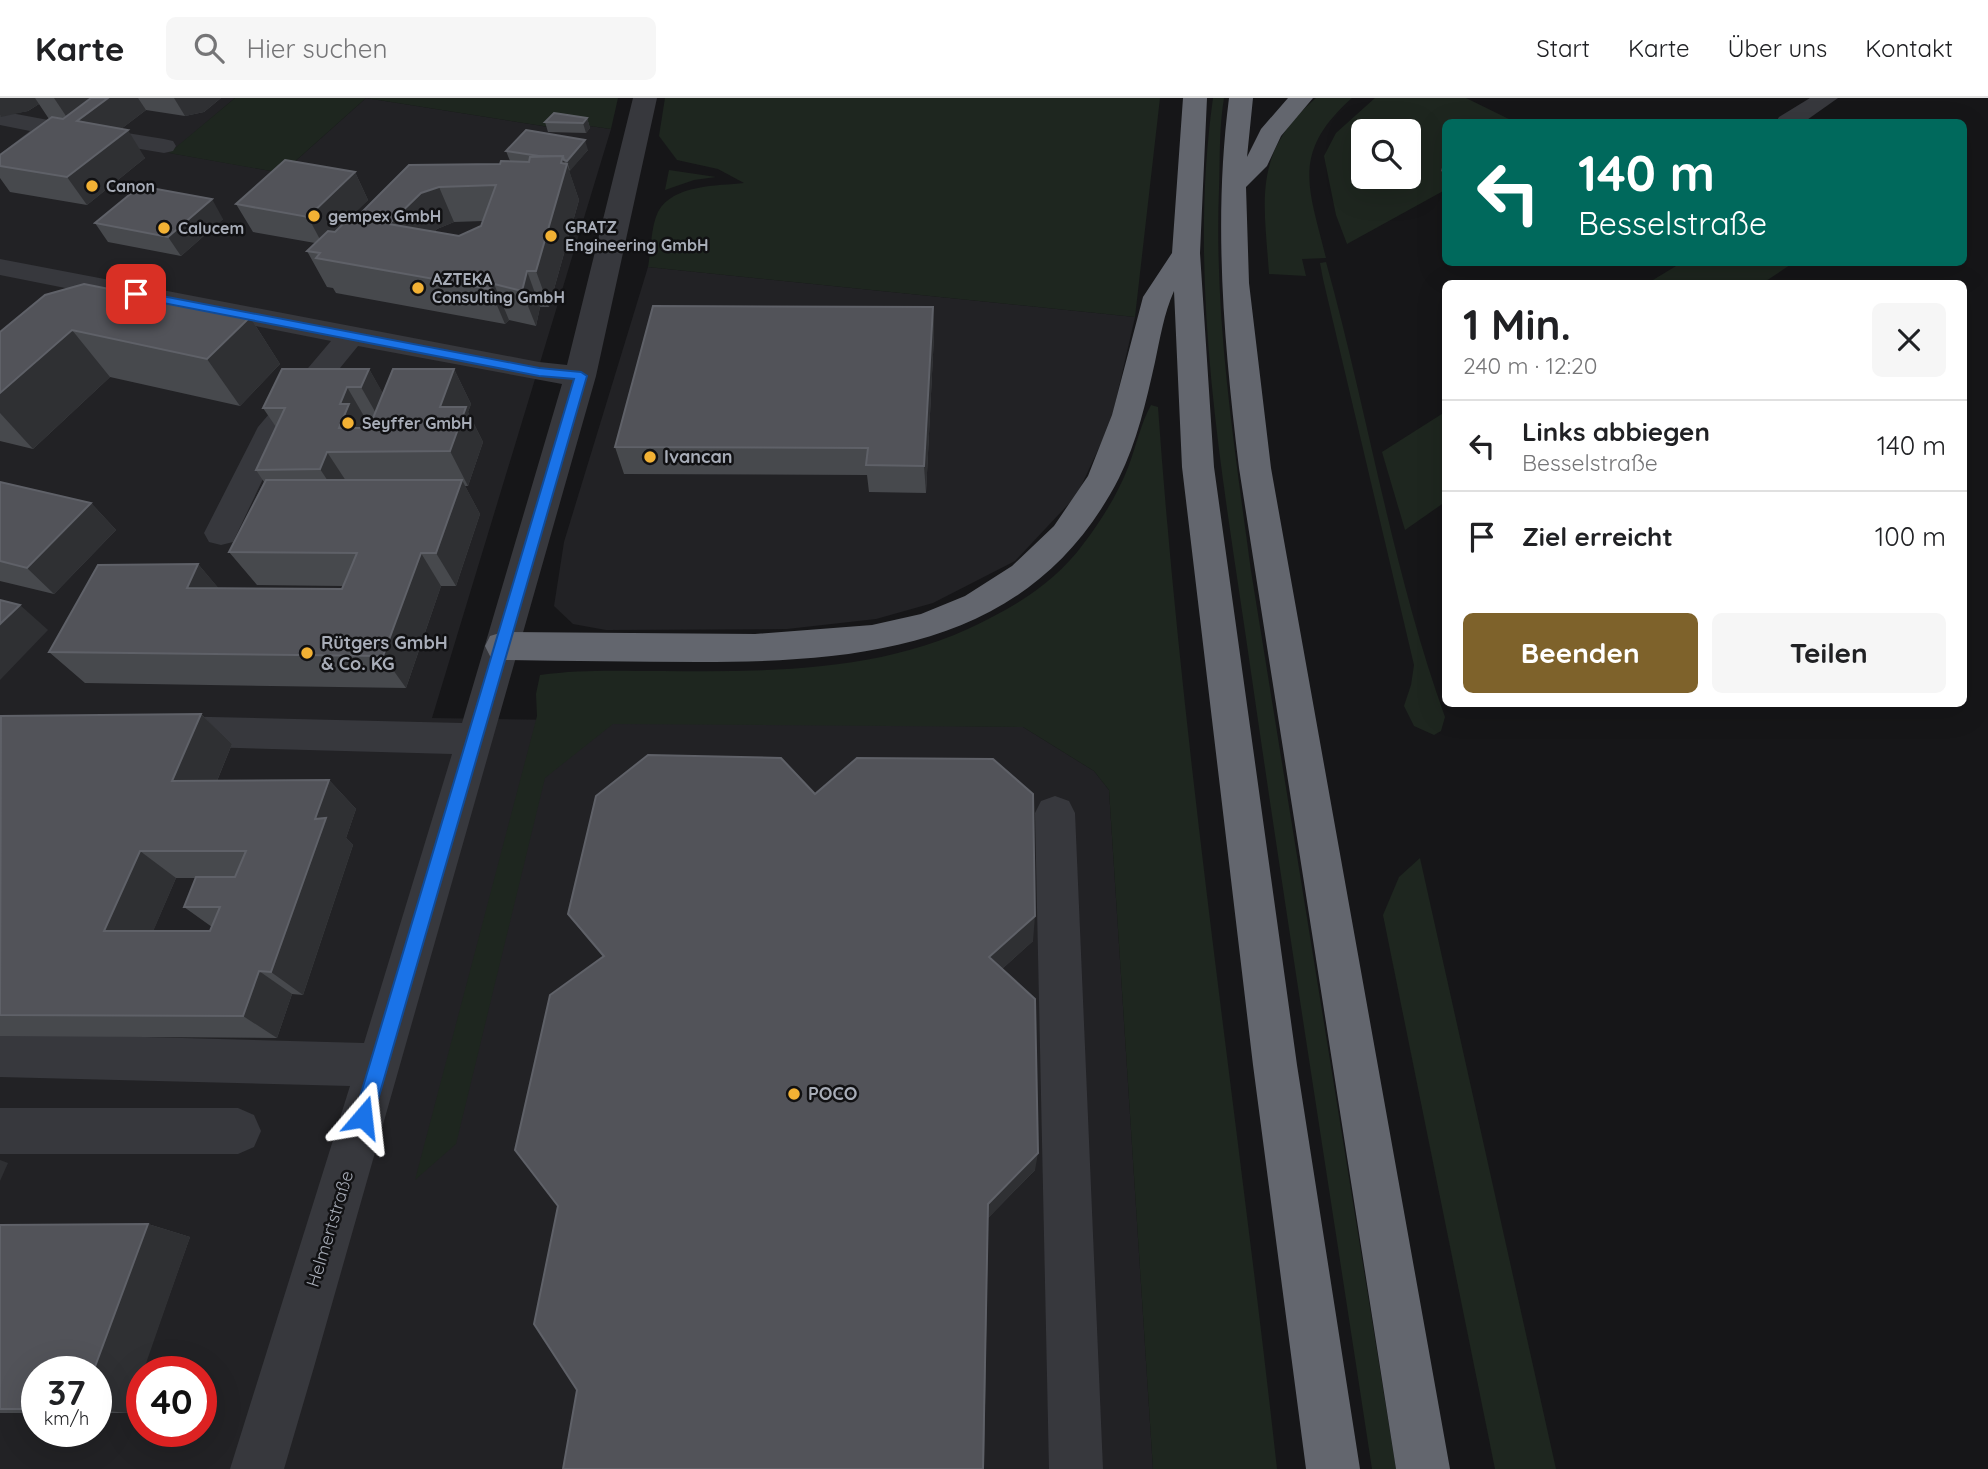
<!DOCTYPE html>
<html lang="de">
<meta charset="utf-8">
<style>
:root{--surface:#fff;--page:#f6f6f6;--text:#202124;--muted:#757577;--line:#e0e0e0;--accent:#7e622b}
body{margin:0;font-family:Quicksand,sans-serif;background:var(--page);color:var(--text);height:100vh;display:flex;flex-direction:column;font-size:26px;white-space:nowrap}
*{box-sizing:border-box;margin:0}
p{font-size:23px;color:var(--muted)}
.icon{flex:none;width:38px;height:38px;fill:none;stroke:currentColor;stroke-width:2;stroke-linecap:round;stroke-linejoin:round}
.map{position:relative;flex:1;overflow:hidden}
.panel{position:absolute;left:1442px;top:182px;width:525px;height:427px;display:flex;flex-direction:column;background:var(--surface);border-radius:10px;box-shadow:0 7px 28px #0002}
.panel>*{flex:none}
.banner{position:absolute;left:1442px;top:21px;width:525px;height:147px;border-radius:10px;box-shadow:0 7px 28px #0002;background:#00695c;color:#fff;overflow:hidden}
.controls{position:absolute;left:1351px;top:21px;display:grid;gap:14px}
.controls a{display:grid;place-items:center;width:70px;height:70px;border-radius:10px;background:var(--surface);box-shadow:0 7px 28px #0002;font-size:35px}
.speed{position:absolute;left:21px;top:1258px;display:flex;gap:14px;font-size:35px;font-weight:700;text-align:center}
.speed>*{display:grid;place-content:center;width:91px;height:91px;border-radius:50%;background:var(--surface);box-shadow:0 7px 28px #0002;line-height:1}
.speed small{font-size:18px;font-weight:400}
.speed .limit{border:10px solid #d22;background:#fff;color:#111}
.pin{position:absolute;display:grid;place-items:center;width:60px;height:60px;color:#fff;margin:-30px;border-radius:14px;box-shadow:0 4px 10px #0006}
.me{position:absolute;width:77px;margin:-38px;rotate:17deg;stroke-linejoin:round;filter:drop-shadow(0 0 5px #0008)}
.turn{display:flex;align-items:center;gap:24px;height:147px;padding:0 21px;font-size:32px}
.turn .icon{width:91px;height:91px;stroke-width:2.5}
.turn b{display:block;font-size:49px;line-height:60px}
.round{display:grid;place-items:center;flex:none;width:74px;height:74px;border-radius:10px;background:var(--page)}
.head{display:flex;align-items:center;justify-content:space-between;height:119px;padding:0 21px}
h1{font-size:42px;font-weight:800;line-height:52px}
.button{display:flex;gap:14px;margin-top:auto;padding:14px 21px}
.button a{flex:1;height:80px;border-radius:10px;background:var(--accent);color:#fff;font-size:28px;font-weight:800;line-height:80px;text-align:center}
.button a+a{background:var(--page);color:var(--text)}
ul{padding:0;list-style:none}
li{display:flex;align-items:center;gap:21px;height:91px;padding:0 21px;border-top:2px solid var(--line)}
li div{flex:1}
li b{display:block;font-size:26px}
li em{font-style:normal}
header{display:flex;align-items:center;gap:42px;box-sizing:border-box;height:98px;padding:0 35px;background:var(--surface);border-bottom:2px solid var(--line)}
header strong{font-size:33px}
nav{display:flex;gap:38px;margin-inline-start:auto;font-size:24px}
.search{width:490px;height:63px;background:var(--page);display:flex;align-items:center;gap:18px;box-sizing:border-box;padding:0 24px;border-radius:10px;color:var(--muted);font-size:26px}
.map>svg:first-child{display:block}
.built{fill:#222225;fill-rule:evenodd}
.green{fill:#1e261f;fill-rule:evenodd}
.lines{fill:none;stroke-linecap:round;stroke-linejoin:round}
.minor{fill:#37383d;fill-rule:evenodd}
.highway{fill:#63666e;fill-rule:evenodd}
.wall{fill:#47494d;fill-rule:evenodd}
.shaded-wall{fill:#2f3033}
.building{fill:#525359;stroke:#5f6168;stroke-width:2;fill-rule:evenodd}
.route{fill:#1a73e8;stroke:#114b97;stroke-width:2}
.poi-dot{fill:#f2b134;stroke:#111113;stroke-width:2.5}
.labels{text-anchor:middle;stroke-width:5;stroke-linejoin:round;paint-order:stroke}
.far-poi-label{font-size:16px;font-weight:bold;fill:#a8adb8;stroke:#111113;text-anchor:start}
.poi-label{font-size:18px;font-weight:bold;fill:#a8adb8;stroke:#111113;text-anchor:start}
.street-label{font-size:18px;fill:#a8adb8;stroke:#111113}
</style>
<header>
<strong>Karte</strong>
<div class="search"><svg class="icon" aria-label="search" viewBox="0 0 24 24"><circle cx="10" cy="10" r="6"/><path d="M15 15l6 6"/></svg>Hier suchen</div>
<nav><a>Start</a><a>Karte</a><a>Über uns</a><a>Kontakt</a></nav>
</header>
<div class="map">
<svg width="1988" height="1371" viewBox="0 0 1988 1371">
<rect width="100%" height="100%" fill="#161618"/>
<g class="built">
<path d="M0 0H235L170 55 282 75 366 0 549 29 555 23 611 31 432 620 1023 629 1094 673 1109 692 1153 1371H0ZM37 1274H96V1334H37ZM142 1274H201V1334H142Z"/>
<polygon points="648,169 1135,219 1111,324 1077,397 1015,463 933,505 876,521 787,531 606,532 573,526 554,508 564,444"/>
</g>
<g class="green">
<polygon points="235,0 618,0 611,31 555,23 549,29 366,0 282,75 169,55"/>
<path d="M665 0H1160L1135 219 648 169C651 153 651 128 658 114 673 86 718 88 744 85L718 71 677 62 659 38Z"/>
<path d="M1213 0H1224C1219 30 1220 60 1219 91 1214 219 1234 346 1251 473L1396 1371H1372C1332 1108 1290 844 1252 581 1225 390 1186 193 1213 0Z"/>
<path d="M1316 0H1352C1290 55 1309 90 1326 160L1302 161 1306 178 1269 176C1264 101 1252 55 1316 0Z"/>
<path d="M1375 0H1466L1515 24H1446L1445 92 1347 146 1336 117 1324 58 1336 35ZM1363 33H1409V79H1363Z"/>
<polygon points="669,72 716,79 694,82 665,92"/>
<path d="M1326 164C1368 315 1392 471 1445 619L1441 633 1434 637 1414 628 1404 608 1411 587 1414 567 1323 181 1320 165Z"/>
<polygon points="1681,165 1681,164 1793,165 1763,185 1648,185"/>
<path d="M1151 307 1158 309C1183 664 1238 1017 1277 1371H1153L1109 692 1094 673 1023 629 613 626 545 680 456 1046 415 1082 537 618 536 596 540 577C582 571 621 573 663 573 776 574 893 574 994 518 1029 500 1061 477 1084 445 1101 423 1119 394 1129 367 1136 348 1141 325 1151 307Z"/>
<polygon points="1445,314 1445,404 1405,432 1382,354"/>
<polygon points="1420,760 1556,1371 1495,1371 1383,817 1399,779"/>
</g>
<g class="lines">
<g class="minor">
<polygon points="633,0 657,0 596,278 314,1269 284,1371 230,1371 350,988 0,979 0,935 364,945 452,656 167,648 154,644 148,633 154,622 167,618 462,625 562,286 358,248 282,341 233,444 221,447 209,444 204,435 258,329 331,243 0,177 0,161 539,264 567,267"/>
<polygon points="1810,0 1838,0 1804,24 1776,24 1779,19"/>
<polygon points="0,13 59,24 62,29 9,73 0,76 0,56 30,33 0,27"/>
<polygon points="84,28 164,41 173,43 176,48 173,53 164,55 75,40 72,35 75,30"/>
<polygon points="1055,698 1069,703 1075,715 1103,1371 1049,1371 1035,715 1041,703"/>
<polygon points="0,1010 238,1010 254,1017 261,1033 254,1049 238,1056 0,1056"/>
</g>
<g class="highway">
<path d="M1183 0H1207L1200 155 1214 369 1297 967 1360 1371H1306L1253 967 1182 369 1174 193C1164 215 1160 241 1155 264 1146 304 1137 344 1119 380 1033 548 868 564 699 564 634 564 568 563 503 562L490 558 485 548 490 538 503 534 755 536 872 527 921 516 965 498 1012 468 1054 428 1088 378 1112 317 1143 199 1172 155Z"/>
<path d="M1229 0H1253L1247 59 1261 31 1288 0H1313L1281 38 1267 68 1246 89 1249 185 1271 370 1450 1371H1396L1239 370C1224 246 1213 124 1229 0Z"/>
</g>
</g>
<g class="wall">
<polygon points="0,0 221,0 204,14 185,18 146,12 121,31 145,60 87,107 10,94 0,80 0,57 49,21 39,6 28,13 0,18"/>
<polygon points="587,20 590,30 586,35 548,34 545,24"/>
<path d="M588 52 569 73 579 102 549 209H540L536 228 509 222 505 226 336 195 333 190 327 189 307 153 315 145 253 134 236 106 355 74 368 102 351 118 357 119 500 66 515 64 510 63 506 53ZM483 123 481 128 459 138 434 134 437 131 454 124Z"/>
<polygon points="1446,62 1446,76 1441,73 1444,63"/>
<polygon points="223,121 181,158 108,144 95,125"/>
<polygon points="933,209 934,237 926,395 869,394 867,377 624,376 615,349"/>
<polygon points="250,219 280,266 240,308 110,279 33,351 0,343 0,234"/>
<path d="M369 271 383 296 454 271 471 306 468 314 483 344 468 388H465L480 416 456 488H441L406 590 85 585 49 554 198 466 219 491H342L343 488 257 487 229 454 264 384 256 372 276 329 263 310ZM372 324 369 330H366L368 325Z"/>
<polygon points="0,384 91,405 116,432 54,496 0,483"/>
<path d="M201 616 232 646 217 683 329 682 356 711 346 740 353 747 303 897 292 896 277 940 0 938V619ZM176 780H196L184 809 212 829 210 833H153Z"/>
<polygon points="815,696 1033,843 1002,871 1035,1072 988,1120 984,1371 563,1371 577,1292 603,859 587,840 568,816"/>
<polygon points="148,1126 190,1139 142,1274 142,1278 129,1315 96,1315 96,1274 37,1274 37,1315 0,1315 0,1127"/>
</g>
<g class="shaded-wall">
<polygon points="0,0 35,0 39,6 28,13 1,19 0,17"/>
<polygon points="54,0 138,0 146,12 95,51 70,24"/>
<polygon points="174,0 221,0 204,14 185,18"/>
<polygon points="587,20 590,30 586,35 583,25"/>
<polygon points="128,32 145,60 87,107 67,79"/>
<polygon points="585,42 588,52 570,73 567,63"/>
<polygon points="563,58 566,69 567,66 579,102 549,209 536,173"/>
<polygon points="355,74 368,102 323,147 308,119"/>
<polygon points="439,89 454,124 437,131 406,162 389,126 421,95"/>
<polygon points="212,101 223,121 181,158 168,139"/>
<polygon points="527,173 540,209 536,228 522,193"/>
<polygon points="494,186 509,222 505,226 490,191"/>
<polygon points="933,209 934,237 926,395 924,368"/>
<polygon points="250,219 280,266 240,308 207,261"/>
<polygon points="72,232 110,279 33,351 0,315 0,295"/>
<polygon points="369,271 389,306 381,324 361,289"/>
<polygon points="454,271 471,306 468,314 483,344 468,388 450,353 440,309"/>
<polygon points="347,289 368,325 364,333 339,330 340,306"/>
<polygon points="327,354 350,389 343,406 320,371"/>
<polygon points="462,382 480,416 456,488 436,455"/>
<polygon points="91,405 116,432 54,496 27,470"/>
<polygon points="421,455 441,488 406,590 383,558"/>
<polygon points="198,466 226,499 187,490"/>
<polygon points="20,507 48,532 0,582 0,526"/>
<polygon points="201,616 232,646 205,712 172,683"/>
<polygon points="329,682 356,711 346,740 353,747 303,897 271,874 315,721"/>
<polygon points="140,753 176,780 143,857 104,833"/>
<polygon points="1035,818 1033,843 990,882 989,859"/>
<polygon points="259,873 292,896 277,940 243,918"/>
<polygon points="1038,1055 1035,1072 988,1120 983,1371 988,1106"/>
<polygon points="0,1062 8,1065 0,1083"/>
<polygon points="148,1126 190,1139 143,1274 142,1274 142,1278 129,1315 96,1312 96,1274 93,1274"/>
</g>
<g class="building">
<polygon points="91,0 108,0 77,23 128,32 67,79 0,68 0,57 52,19 63,21"/>
<polygon points="554,15 587,20 583,25 545,24"/>
<polygon points="526,32 585,42 567,63 564,62 563,58 539,58 506,53"/>
<path d="M563 58 561 65 567 66 536 173H527L522 193 494 186 490 191 316 160 320 155 307 153 328 133 335 134 351 118 357 119 409 67 500 66 501 63 529 64 530 59ZM496 87 481 128 459 138 389 126 421 95 439 89Z"/>
<polygon points="285,62 355,74 308,119 236,106"/>
<polygon points="140,88 212,101 168,139 95,125"/>
<polygon points="84,186 250,219 207,261 72,232 0,295 0,234 45,197"/>
<polygon points="653,208 933,209 924,368 866,367 868,350 615,349"/>
<polygon points="282,271 369,271 361,289 347,289 340,306 349,306 339,330 369,330 393,271 454,271 440,309 466,309 450,353 327,354 320,371 256,372 285,310 263,310"/>
<polygon points="266,382 462,382 436,455 421,455 383,558 49,554 98,467 198,466 187,490 342,491 357,455 229,454"/>
<polygon points="0,384 91,405 27,470 0,463"/>
<polygon points="0,502 20,507 0,526"/>
<path d="M201 616 172 683 329 682 315 721 326 720 271 874 259 873 243 918 0 917 1 618ZM140 753H246L235 779H196L184 809H220L210 833H104Z"/>
<polygon points="648,657 781,660 815,696 857,660 993,661 1033,696 1035,818 989,859 1035,901 1038,1055 988,1106 983,1371 563,1371 577,1292 534,1226 558,1108 515,1052 550,897 604,858 568,816 596,698"/>
<polygon points="148,1126 93,1274 37,1274 37,1311 0,1311 0,1127"/>
</g>
<polygon class="route" points="136,193 539,270 581,274 587,278 373,1019 370,1026 363,1028 356,1026 354,1019 574,281 539,278 132,199 132,194"/>
<g class="poi-dot">
<circle cx="92" cy="88" r="7"/>
<circle cx="314" cy="118" r="7"/>
<circle cx="164" cy="130" r="7"/>
<circle cx="551" cy="138" r="7"/>
<circle cx="418" cy="190" r="7"/>
<circle cx="348" cy="325" r="7"/>
<circle cx="650" cy="359" r="7"/>
<circle cx="307" cy="555" r="7"/>
<circle cx="794" cy="996" r="7"/>
</g>
<g class="labels">
<g class="far-poi-label">
<text x="106" y="94">Canon</text>
<text x="328" y="124">gempex GmbH</text>
<text x="565" y="135">GRATZ<tspan x="565" dy="18">Engineering GmbH</tspan></text>
<text x="178" y="136">Calucem</text>
<text x="432" y="187">AZTEKA<tspan x="432" dy="18">Consulting GmbH</tspan></text>
<text x="362" y="331">Seyffer GmbH</text>
</g>
<g class="poi-label">
<text x="664" y="365">Ivancan</text>
<text x="321" y="551">Rütgers GmbH<tspan x="321" dy="21">&amp; Co. KG</tspan></text>
<text x="808" y="1002">POCO</text>
</g>
<g class="street-label">
<text transform="translate(330 1131) rotate(-73)" y="6">Helmertstraße</text>
</g>
</g>
</svg>
<div class="controls">
<a><svg class="icon" aria-label="search" viewBox="0 0 24 24"><circle cx="10" cy="10" r="6"/><path d="M15 15l6 6"/></svg></a>
</div>
<div class="speed"><div>37<small>km/h</small></div><div class="limit">40</div></div>
<div class="pin" style="left:136px;top:196px;background:#d93025"><svg class="icon" aria-label="arrive" viewBox="0 0 24 24"><path d="M6 21V4h12l-3 4 3 4H6"/></svg></div>
<svg class="me" style="left:363px;top:1019px" viewBox="-20 -20 40 40"><path d="M0-17L14 15 0 8-14 15z" fill="#1a73e8" stroke="#fff" stroke-width="4"/></svg>
<div class="banner">
<div class="turn"><svg class="icon" aria-label="left" viewBox="0 0 24 24"><path d="M17 20v-9H6M10 6l-5 5 5 5"/></svg><div><b>140 m</b>Besselstraße</div></div>
</div>
<section class="panel">
<div class="head"><div><h1>1 Min.</h1><p>240 m · 12:20</p></div><a class="round"><svg class="icon" aria-label="close" viewBox="0 0 24 24"><path d="M6 6l12 12M18 6L6 18"/></svg></a></div>
<ul>
<li><svg class="icon" aria-label="left" viewBox="0 0 24 24"><path d="M17 20v-9H6M10 6l-5 5 5 5"/></svg><div><b>Links abbiegen</b><p>Besselstraße</p></div><em>140 m</em></li>
<li><svg class="icon" aria-label="arrive" viewBox="0 0 24 24"><path d="M6 21V4h12l-3 4 3 4H6"/></svg><div><b>Ziel erreicht</b></div><em>100 m</em></li>
</ul>
<div class="button"><a>Beenden</a><a>Teilen</a></div>
</section>
</div>
